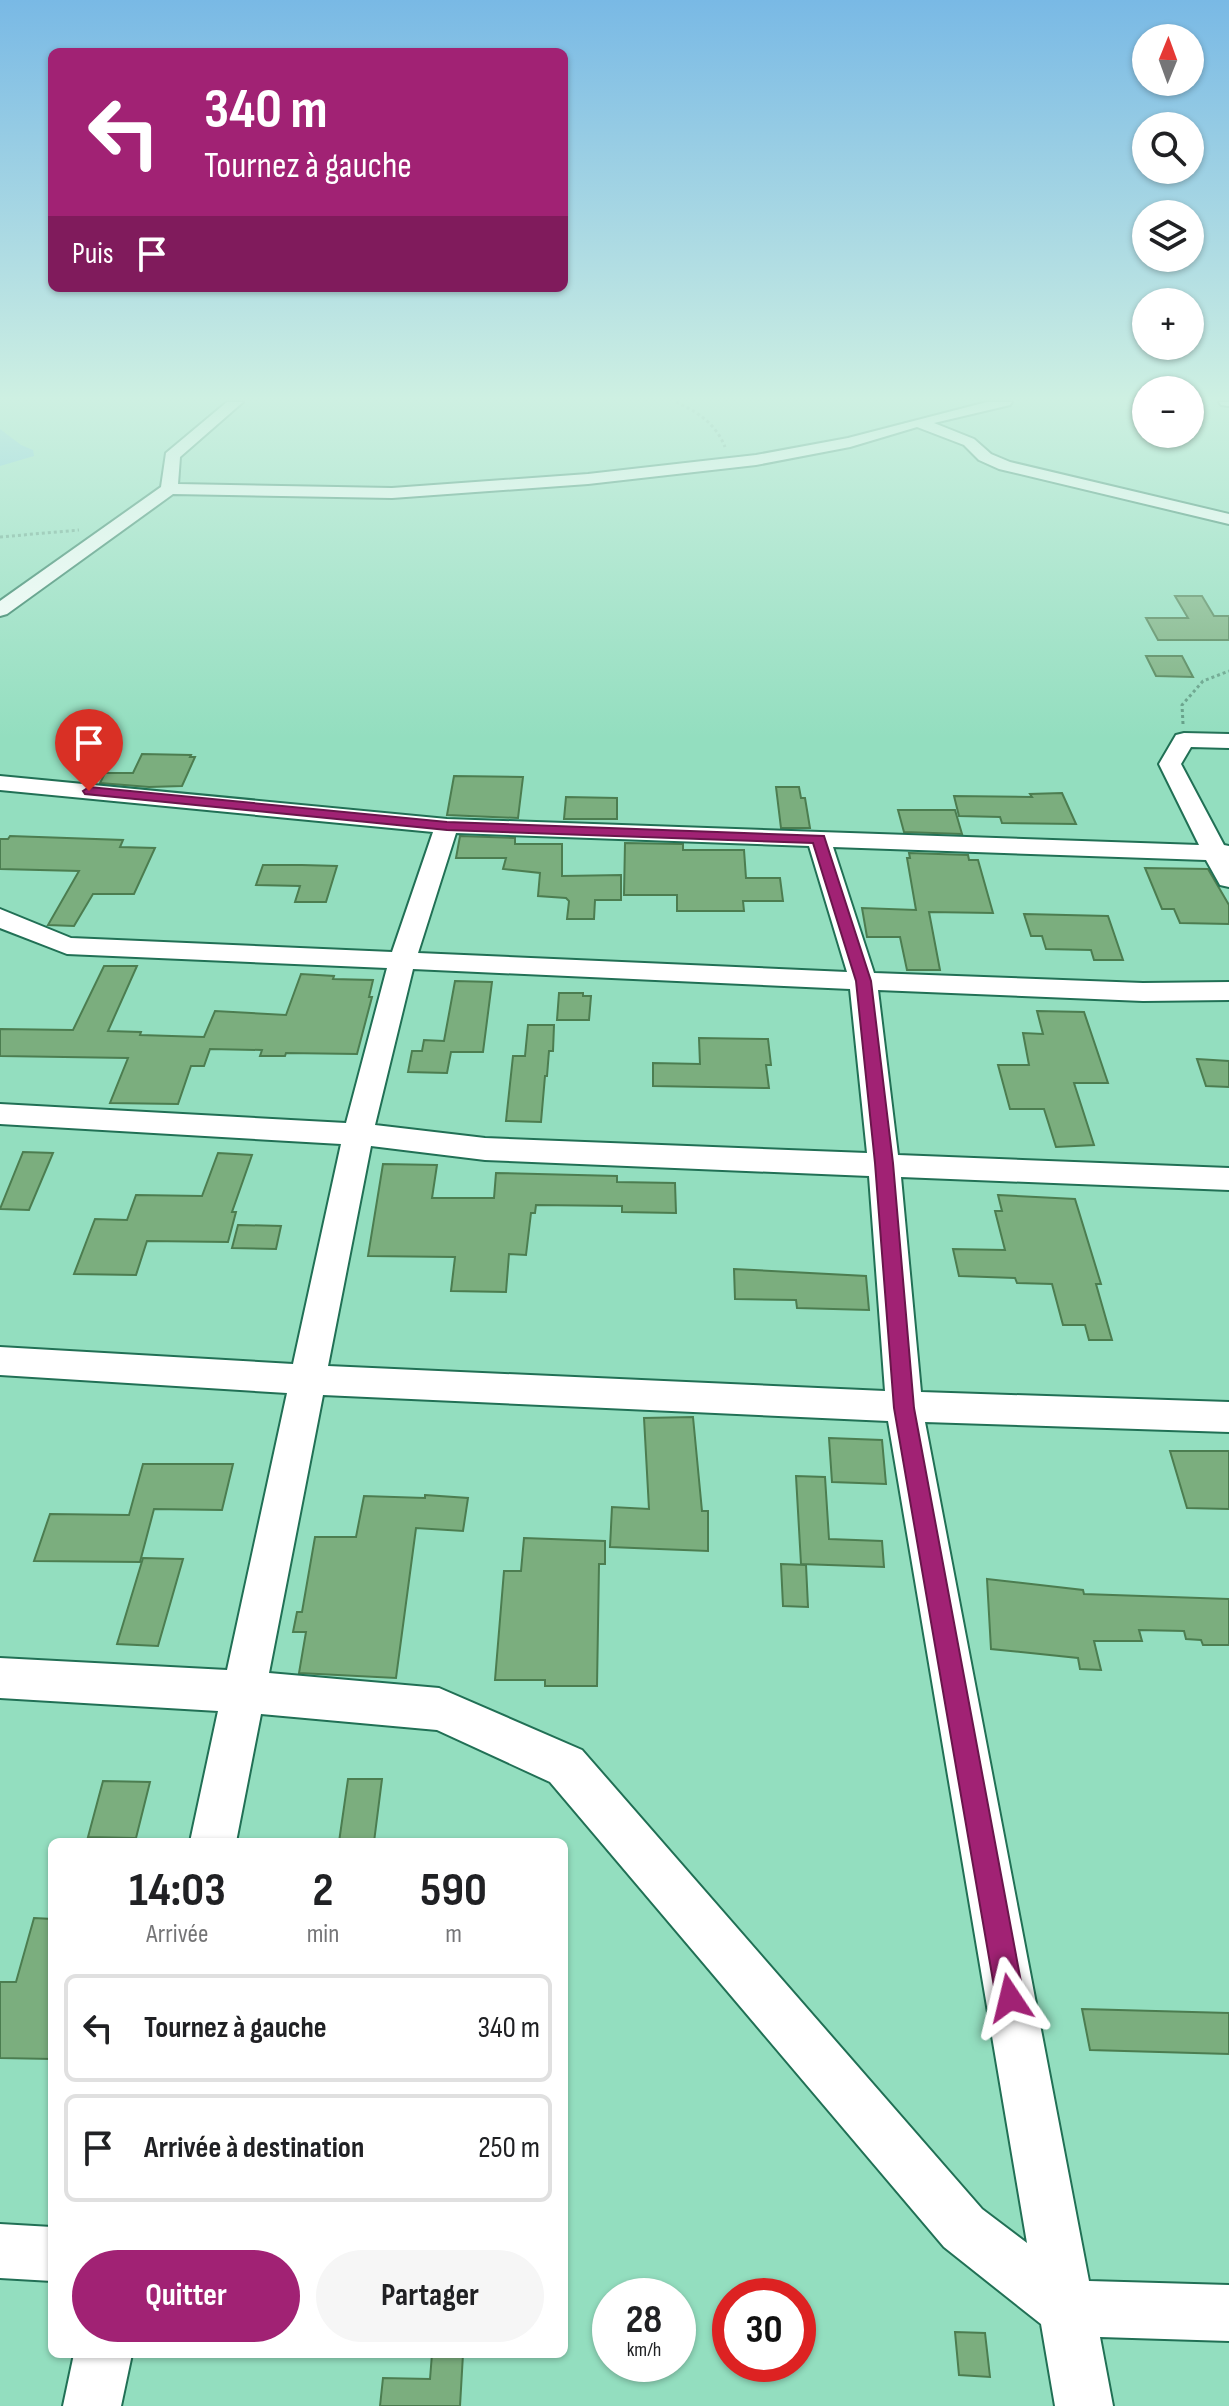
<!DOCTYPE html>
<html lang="fr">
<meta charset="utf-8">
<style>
:root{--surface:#fff;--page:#f6f6f6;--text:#202124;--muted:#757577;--line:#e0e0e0;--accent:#a12274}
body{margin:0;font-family:"Sofia Sans Condensed",sans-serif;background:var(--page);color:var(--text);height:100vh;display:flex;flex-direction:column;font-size:30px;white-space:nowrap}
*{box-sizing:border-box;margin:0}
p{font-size:26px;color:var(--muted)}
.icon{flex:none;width:44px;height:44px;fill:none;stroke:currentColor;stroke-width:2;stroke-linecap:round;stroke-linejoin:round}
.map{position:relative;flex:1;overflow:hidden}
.sheet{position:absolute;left:48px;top:1838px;width:520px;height:520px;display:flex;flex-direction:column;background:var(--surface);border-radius:12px;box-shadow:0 2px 6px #0004}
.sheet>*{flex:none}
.hud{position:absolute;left:48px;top:48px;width:520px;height:244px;border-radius:12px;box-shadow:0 2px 6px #0004;background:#a12274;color:#fff;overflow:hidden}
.needle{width:52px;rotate:1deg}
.buttons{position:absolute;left:1132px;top:24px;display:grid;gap:16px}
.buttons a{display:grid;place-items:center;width:72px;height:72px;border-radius:50%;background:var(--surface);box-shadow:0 2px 6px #0004;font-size:40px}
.speed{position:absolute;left:592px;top:2278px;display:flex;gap:16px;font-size:40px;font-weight:700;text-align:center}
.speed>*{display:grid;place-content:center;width:104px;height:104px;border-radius:50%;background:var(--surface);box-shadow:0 2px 6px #0004;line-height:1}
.speed small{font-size:20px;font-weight:400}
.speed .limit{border:12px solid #d22;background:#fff;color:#111}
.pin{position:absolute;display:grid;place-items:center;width:68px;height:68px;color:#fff;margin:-82px -34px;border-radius:50% 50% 50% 0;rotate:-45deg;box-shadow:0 0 8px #0007}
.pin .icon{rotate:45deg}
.me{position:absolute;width:88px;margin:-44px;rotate:350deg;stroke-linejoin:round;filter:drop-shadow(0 0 6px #0008)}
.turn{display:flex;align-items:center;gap:28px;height:168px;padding:0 24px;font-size:36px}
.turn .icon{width:104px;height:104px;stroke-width:2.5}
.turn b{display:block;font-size:56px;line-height:68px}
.then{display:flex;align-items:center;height:76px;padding:0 24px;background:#0003;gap:16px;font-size:30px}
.eta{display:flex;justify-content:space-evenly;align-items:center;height:136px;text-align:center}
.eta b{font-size:48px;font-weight:700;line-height:56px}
.primary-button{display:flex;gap:16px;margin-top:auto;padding:16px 24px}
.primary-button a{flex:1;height:92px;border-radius:48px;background:var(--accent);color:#fff;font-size:32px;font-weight:700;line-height:92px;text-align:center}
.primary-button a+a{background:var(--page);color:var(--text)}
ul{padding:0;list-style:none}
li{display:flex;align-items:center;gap:24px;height:108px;margin:0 16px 12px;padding:0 8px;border:4px solid var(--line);border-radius:12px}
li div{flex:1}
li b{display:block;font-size:30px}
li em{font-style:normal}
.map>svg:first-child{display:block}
.water{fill:#74c0e0}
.building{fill:#7bae7e;stroke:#4c7d50;stroke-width:2}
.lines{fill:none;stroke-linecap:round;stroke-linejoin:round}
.minor-casing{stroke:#217055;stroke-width:4}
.path{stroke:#619d85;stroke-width:3;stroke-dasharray:3 3;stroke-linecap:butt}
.minor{fill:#fff;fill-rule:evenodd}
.route{fill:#a12274;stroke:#69164b;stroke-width:2}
</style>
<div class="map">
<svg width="1229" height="2406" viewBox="0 0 1229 2406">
<rect width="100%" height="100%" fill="#93debf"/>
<polygon class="water" points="0,429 21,445 33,450 34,456 0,466"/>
<g class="building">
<polygon points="1175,596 1202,596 1214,616 1229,616 1229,640 1158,640 1146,618 1188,618"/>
<polygon points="1146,656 1182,656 1193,677 1156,676"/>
<polygon points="142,754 191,755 190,757 195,757 182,786 149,787 100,783 105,773 133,773"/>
<polygon points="454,776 523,777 518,818 447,815"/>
<polygon points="776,787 799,787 801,798 805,798 810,828 781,828"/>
<polygon points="1062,793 1076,824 1002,823 1000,817 959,816 954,796 1032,797 1030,794"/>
<polygon points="566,797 617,798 617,819 564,819"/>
<polygon points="898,810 955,810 962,834 904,832"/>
<polygon points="10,836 123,840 120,847 155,848 134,894 93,894 74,926 48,925 79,871 0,869 0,839 8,839"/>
<polygon points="460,836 515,838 515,844 562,844 562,876 621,875 621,900 595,900 594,919 567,919 569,901 566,898 538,896 540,873 503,869 506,858 456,858"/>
<polygon points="625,843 683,844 683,850 744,850 746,878 780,878 783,901 743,901 744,911 677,911 677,895 624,895"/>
<polygon points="909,853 968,855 969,860 978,860 993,913 929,912 940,970 907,970 900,937 867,937 862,908 916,910 907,858 910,858"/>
<polygon points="263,865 302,865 337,866 326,902 295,902 300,886 256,885"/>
<polygon points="1145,868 1208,869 1229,905 1229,924 1180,923 1174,909 1162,909"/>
<polygon points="1024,914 1108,916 1123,960 1094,960 1091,950 1046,949 1042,936 1031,936"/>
<polygon points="104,966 137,966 108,1031 141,1032 140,1035 204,1037 215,1011 286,1015 301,974 334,976 333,979 373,980 369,997 372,997 357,1054 286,1053 285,1056 260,1056 262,1050 210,1049 204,1066 191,1066 178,1104 110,1103 128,1058 0,1056 0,1029 73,1030"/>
<polygon points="455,981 492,982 483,1052 451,1052 447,1073 408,1072 412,1051 422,1051 424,1040 444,1041"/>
<polygon points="559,993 583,993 583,996 591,996 589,1020 557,1020"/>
<polygon points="1037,1011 1084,1012 1108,1083 1074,1083 1094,1145 1056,1147 1044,1109 1010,1109 998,1065 1029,1065 1023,1033 1043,1034"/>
<polygon points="528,1025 554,1025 553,1051 549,1051 547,1076 545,1076 541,1122 506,1121 513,1056 525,1056"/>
<polygon points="699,1038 768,1039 771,1065 766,1065 769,1088 653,1086 653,1063 700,1064"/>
<polygon points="1197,1059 1229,1061 1229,1087 1206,1086"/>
<polygon points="23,1152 53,1153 29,1210 0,1209"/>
<polygon points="218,1153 252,1155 232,1212 236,1212 228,1242 147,1241 136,1275 74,1274 95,1219 127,1220 136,1195 202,1196"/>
<polygon points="383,1164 437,1165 432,1198 494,1198 496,1173 617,1176 617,1182 675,1183 676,1213 622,1212 622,1206 536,1205 535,1213 531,1213 526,1255 509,1254 506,1292 451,1291 455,1257 368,1256"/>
<polygon points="998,1195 1075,1199 1101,1284 1096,1284 1112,1340 1089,1340 1085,1325 1063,1325 1052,1284 1017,1283 1015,1278 959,1276 953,1249 1005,1250 995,1211 1002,1211"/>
<polygon points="238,1225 281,1226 276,1249 232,1248"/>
<polygon points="734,1269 866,1276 869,1310 797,1308 796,1300 735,1299"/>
<polygon points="693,1417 702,1511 708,1511 708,1551 610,1547 612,1507 649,1509 644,1418"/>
<polygon points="829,1438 882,1440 886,1484 832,1482"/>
<polygon points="1170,1451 1229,1451 1229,1509 1187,1508"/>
<polygon points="143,1464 233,1464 222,1510 154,1509 140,1562 34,1561 50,1514 129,1515"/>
<polygon points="796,1476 825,1477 829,1539 882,1541 884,1567 801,1564"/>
<polygon points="425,1495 468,1498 463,1531 416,1528 396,1678 299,1673 306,1632 293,1632 297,1612 302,1612 315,1537 356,1537 364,1496 425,1498"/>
<polygon points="524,1538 605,1541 605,1564 599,1564 597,1686 545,1686 545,1680 495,1680 504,1571 521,1571"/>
<polygon points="143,1558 183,1559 158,1646 117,1644"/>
<polygon points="781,1564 806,1565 808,1607 783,1606"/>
<polygon points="987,1579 1083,1590 1084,1594 1229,1599 1229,1645 1203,1645 1201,1640 1186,1639 1184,1631 1139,1630 1142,1641 1094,1641 1101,1670 1080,1669 1078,1658 991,1649"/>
<polygon points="348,1779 382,1779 374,1842 339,1842"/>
<polygon points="103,1781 150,1782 136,1838 88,1837"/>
<polygon points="34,1918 52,1919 52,2059 0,2058 0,1982 16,1982"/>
<polygon points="1082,2009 1229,2013 1229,2054 1090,2050"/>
<polygon points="955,2332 985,2333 990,2377 959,2375"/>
<polygon points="432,2354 463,2354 460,2406 380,2406 383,2378 430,2379"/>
</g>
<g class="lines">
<g class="minor-casing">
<g id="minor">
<polygon points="227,402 243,402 180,457 178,484 392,488 588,474 756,455 848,438 987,402 1012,402 1010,405 934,423 974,439 991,454 1010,462 1229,514 1229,524 999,469 979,460 964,445 917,427 850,447 756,465 588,484 392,498 173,494 7,614 0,616 0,601 161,487 166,453"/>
<polygon points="1219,402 1229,402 1229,406 1221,405"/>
<path d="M1184 733 1229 734V748L1191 747 1181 764 1224 845 1229 846V887L1220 885 1206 860 833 847 874 973 1143 983 1229 982V1000L1143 1001 878 990 898 1155 1229 1168V1190L901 1177 921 1392 1229 1402V1432L925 1422 1089 2281 1229 2285V2341L1100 2337 1113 2406H1055L1041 2324 944 2247 550 1782 437 1730 261 1714 236 1842H190L218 1711 0 1698V1658L227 1670 287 1393 0 1375V1347L293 1364 341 1144 0 1124V1104L346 1123 387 968 67 954 0 928V909L71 938 392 952 433 832 0 790V776L447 819 1199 845 1159 764 1176 735ZM456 833 809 846 847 972 418 953ZM413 969 850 989 867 1153 485 1138 375 1125ZM371 1146 485 1160 869 1176 885 1391 328 1366ZM323 1395 888 1421 1027 2243 982 2209 582 1750 439 1688 269 1673Z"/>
<polygon points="0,2224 52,2227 52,2281 0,2278"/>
<polygon points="74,2354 132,2354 121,2406 63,2406"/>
</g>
</g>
<g class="path">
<path d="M676 402C698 412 716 424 725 447"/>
<polyline points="0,537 79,530"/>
<polyline points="1183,724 1182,705 1203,681 1229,671"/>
</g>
<use href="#minor" class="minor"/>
</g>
<linearGradient id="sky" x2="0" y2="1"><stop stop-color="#79b9e5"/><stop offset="0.54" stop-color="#cef0e2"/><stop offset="1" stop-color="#cef0e2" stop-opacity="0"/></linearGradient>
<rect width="1229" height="739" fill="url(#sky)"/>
<polygon class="route" points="89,787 447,822 824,836 871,981 893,1163 914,1408 1024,1998 1020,2008 1010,2012 1000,2008 996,1998 894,1408 875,1163 856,981 813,843 447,830 85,794 83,791"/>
</svg>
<div class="buttons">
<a><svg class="needle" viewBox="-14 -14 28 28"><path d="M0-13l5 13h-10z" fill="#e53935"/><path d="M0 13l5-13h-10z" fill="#757577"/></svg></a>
<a><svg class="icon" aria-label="search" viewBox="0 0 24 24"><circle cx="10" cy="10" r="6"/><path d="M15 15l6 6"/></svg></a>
<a><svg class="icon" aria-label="layers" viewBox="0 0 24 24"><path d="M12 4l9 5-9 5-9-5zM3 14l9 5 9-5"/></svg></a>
<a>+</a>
<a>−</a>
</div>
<div class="speed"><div>28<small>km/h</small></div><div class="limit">30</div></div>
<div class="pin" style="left:89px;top:791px;background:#d93025"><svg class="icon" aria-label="arrive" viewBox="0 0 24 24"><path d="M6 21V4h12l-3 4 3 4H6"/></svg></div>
<svg class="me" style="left:1010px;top:1998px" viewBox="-20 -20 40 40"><path d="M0-17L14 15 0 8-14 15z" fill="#a12274" stroke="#fff" stroke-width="4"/></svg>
<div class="hud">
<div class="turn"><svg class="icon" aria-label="left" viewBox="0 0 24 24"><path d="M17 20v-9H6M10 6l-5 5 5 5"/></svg><div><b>340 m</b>Tournez à gauche</div></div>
<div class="then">Puis<svg class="icon" aria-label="arrive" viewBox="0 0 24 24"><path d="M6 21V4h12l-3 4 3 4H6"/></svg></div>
</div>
<section class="sheet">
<div class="eta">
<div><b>14:03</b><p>Arrivée</p></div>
<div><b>2</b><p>min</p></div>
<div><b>590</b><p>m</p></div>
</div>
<ul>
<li><svg class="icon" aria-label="left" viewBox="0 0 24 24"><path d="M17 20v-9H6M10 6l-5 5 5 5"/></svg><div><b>Tournez à gauche</b></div><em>340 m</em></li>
<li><svg class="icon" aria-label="arrive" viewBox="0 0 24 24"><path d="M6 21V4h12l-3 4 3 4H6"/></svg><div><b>Arrivée à destination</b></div><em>250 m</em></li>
</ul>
<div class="primary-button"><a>Quitter</a><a>Partager</a></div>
</section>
</div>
